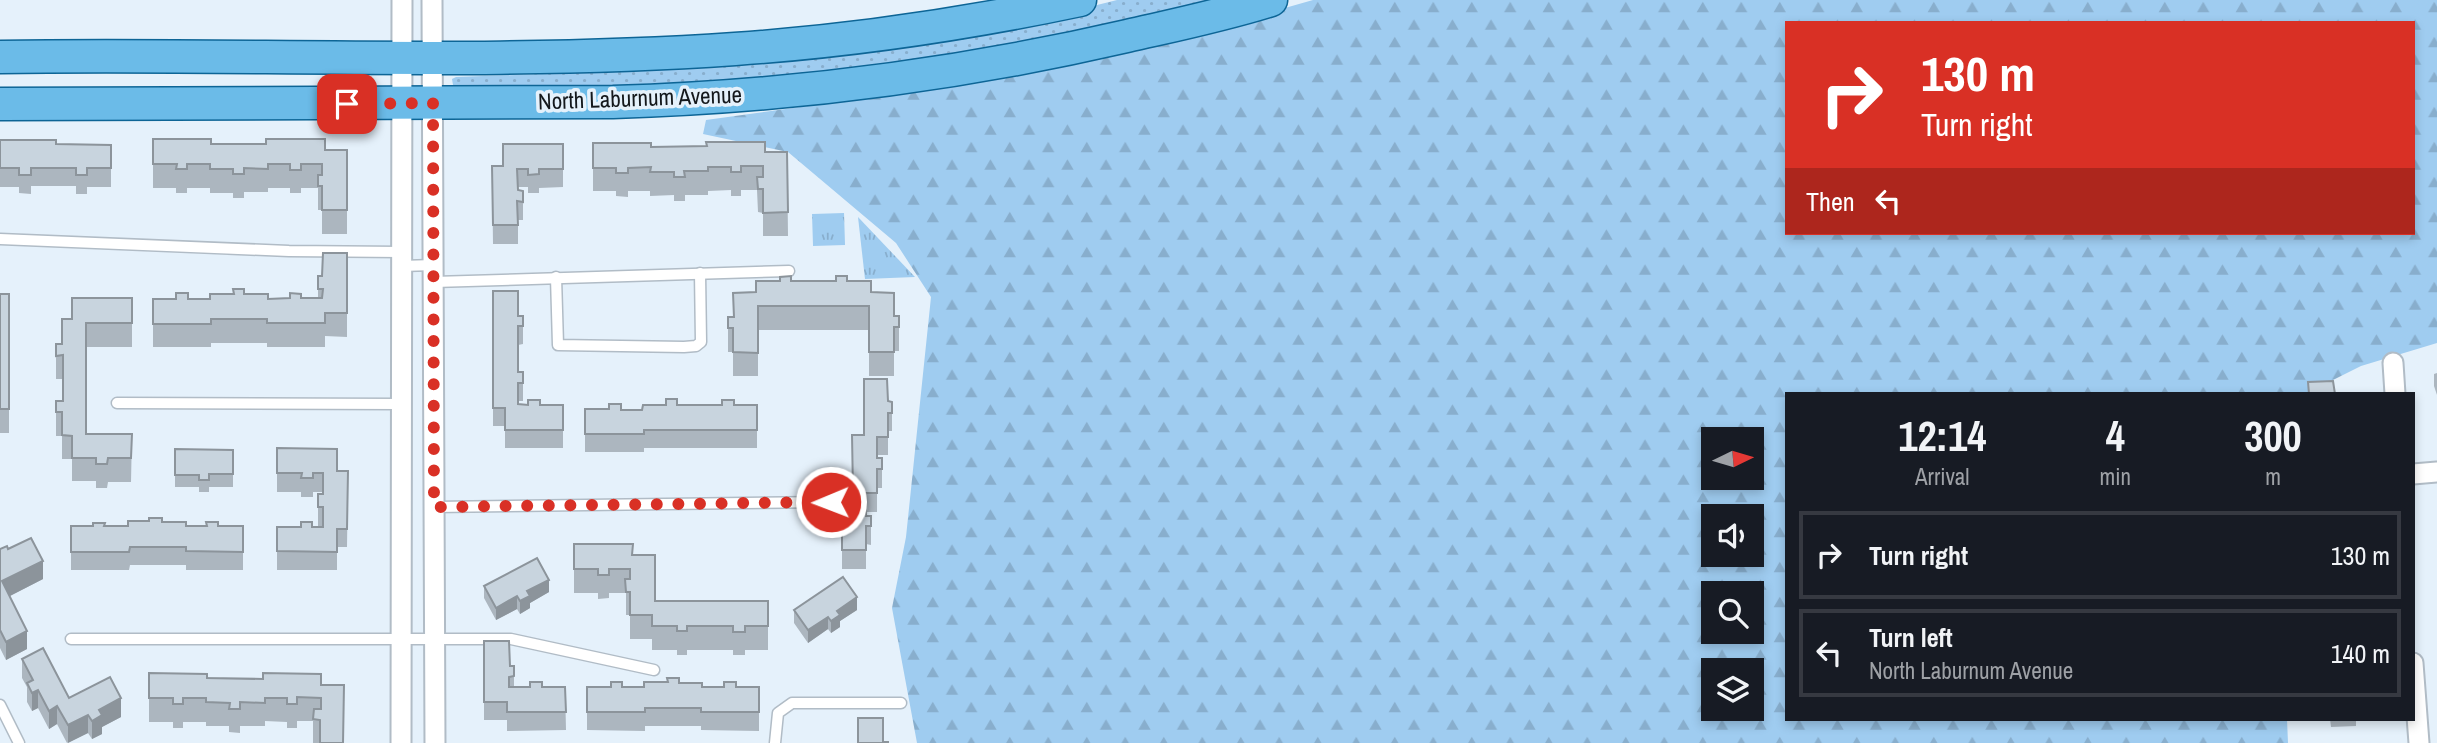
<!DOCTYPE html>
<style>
:root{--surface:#171b24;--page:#242831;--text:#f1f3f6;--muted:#9ea1a6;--line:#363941}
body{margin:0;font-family:"Archivo Narrow",sans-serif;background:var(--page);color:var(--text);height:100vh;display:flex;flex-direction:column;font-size:26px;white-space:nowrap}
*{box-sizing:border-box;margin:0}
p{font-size:23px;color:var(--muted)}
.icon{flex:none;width:38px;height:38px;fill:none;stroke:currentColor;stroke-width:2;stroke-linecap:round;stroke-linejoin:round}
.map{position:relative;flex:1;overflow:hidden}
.side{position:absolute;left:1785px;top:392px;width:630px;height:329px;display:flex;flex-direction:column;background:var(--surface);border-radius:0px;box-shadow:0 4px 10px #0003}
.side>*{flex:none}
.hud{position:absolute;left:1785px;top:21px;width:630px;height:214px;border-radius:0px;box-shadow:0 4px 10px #0003;background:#d93025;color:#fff;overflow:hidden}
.needle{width:46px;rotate:85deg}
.tools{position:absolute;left:1701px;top:427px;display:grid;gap:14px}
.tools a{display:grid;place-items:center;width:63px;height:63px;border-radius:0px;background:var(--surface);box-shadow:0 4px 10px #0003;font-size:35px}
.pin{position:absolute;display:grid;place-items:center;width:60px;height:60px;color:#fff;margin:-30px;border-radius:14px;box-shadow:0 4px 10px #0006}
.me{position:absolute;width:77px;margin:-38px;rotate:269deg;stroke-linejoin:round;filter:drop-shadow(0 0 5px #0008)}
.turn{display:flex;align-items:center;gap:24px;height:147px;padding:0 21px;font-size:32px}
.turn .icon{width:91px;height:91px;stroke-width:2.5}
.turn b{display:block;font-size:49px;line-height:60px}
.then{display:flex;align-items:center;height:66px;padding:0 21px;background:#0003;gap:14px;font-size:26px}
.eta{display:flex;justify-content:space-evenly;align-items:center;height:119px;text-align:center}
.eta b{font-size:42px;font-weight:800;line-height:49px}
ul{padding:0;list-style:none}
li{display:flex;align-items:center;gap:21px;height:88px;margin:0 14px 10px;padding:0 7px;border:4px solid var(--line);border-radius:0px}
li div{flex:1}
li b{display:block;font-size:26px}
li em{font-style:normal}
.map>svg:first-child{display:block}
.grass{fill:url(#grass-dots)}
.forest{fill:url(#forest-firs);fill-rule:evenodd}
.park{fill:url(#park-tufts)}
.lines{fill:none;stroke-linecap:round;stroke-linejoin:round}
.service-casing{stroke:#b1bcc6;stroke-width:13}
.minor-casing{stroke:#b1bcc6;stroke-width:23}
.primary-casing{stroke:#0d6596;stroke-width:35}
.service{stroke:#fff;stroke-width:10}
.minor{stroke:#fff;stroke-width:19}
.primary{stroke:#6bbbe8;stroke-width:32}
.wall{fill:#acb6bf}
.shaded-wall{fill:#8c949b}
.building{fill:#c8d4de;stroke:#8c949b;stroke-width:2}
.route{stroke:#d93025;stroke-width:12;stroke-dasharray:0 21.6}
.labels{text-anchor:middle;stroke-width:7;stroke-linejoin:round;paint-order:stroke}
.street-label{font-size:23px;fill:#14181c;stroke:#e5f1fb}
</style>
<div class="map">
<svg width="2437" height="743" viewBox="0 0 2437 743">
<defs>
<pattern id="grass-dots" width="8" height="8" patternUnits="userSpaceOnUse" patternTransform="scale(1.75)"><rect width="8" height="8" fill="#9fccf0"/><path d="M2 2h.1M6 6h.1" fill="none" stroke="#88aecd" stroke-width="1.8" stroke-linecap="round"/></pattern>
<pattern id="forest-firs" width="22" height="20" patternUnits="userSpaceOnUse" patternTransform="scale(1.75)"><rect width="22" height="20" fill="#9fccf0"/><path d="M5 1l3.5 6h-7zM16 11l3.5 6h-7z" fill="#88aecd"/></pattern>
<pattern id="park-tufts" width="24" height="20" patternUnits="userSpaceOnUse" patternTransform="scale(1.75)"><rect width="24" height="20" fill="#9fccf0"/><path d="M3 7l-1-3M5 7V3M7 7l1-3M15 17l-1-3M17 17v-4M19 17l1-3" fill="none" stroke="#88aecd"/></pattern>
</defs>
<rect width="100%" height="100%" fill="#e5f1fb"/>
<polygon class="grass" points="1117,0 1224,0 980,54 823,75 631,87 460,89 453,85 452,79 456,77 569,73 611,65 1077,10"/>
<path class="forest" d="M1313 0H2437V343L2361 366 2305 394H1787V719H2287L2288 743H917L892 608 906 537 931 297 896 243 788 152 703 134 706 120 895 94 1172 40ZM1787 23H2413V233H1787ZM1713 439H1752V478H1713ZM1713 516H1752V555H1713ZM1713 593H1752V632H1713ZM1713 670H1752V709H1713Z"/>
<g class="park">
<polygon points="844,213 845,245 813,246 812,214"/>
<polygon points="858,217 915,277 865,279"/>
</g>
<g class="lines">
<g class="service-casing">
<g id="service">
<polyline points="0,239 289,251 401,252"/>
<polyline points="401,266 434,265"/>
<polyline points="556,277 558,345 684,347 696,346 701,342 700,273"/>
<polyline points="434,282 789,271"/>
<polyline points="117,403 401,404"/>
<polyline points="434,507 831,502"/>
<polyline points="71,639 511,639 654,670"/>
<polyline points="0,705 19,743"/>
<polyline points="775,743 778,713 792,703 901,703"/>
</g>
</g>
<g class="minor-casing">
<g id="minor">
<polyline points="432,0 435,743"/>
<polyline points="2393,363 2395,394"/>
<polyline points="2413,474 2437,472"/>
<polyline points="2413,663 2419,743"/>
<polyline points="401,743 402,0"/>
</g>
</g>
<g class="primary-casing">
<g id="primary">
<path d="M0 57C245 53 490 66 735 49 851 41 966 24 1080 0"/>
<path d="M0 104 613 102C786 97 958 75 1127 36 1175 25 1224 15 1271 0"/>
</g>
</g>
<use href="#service" class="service"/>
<use href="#minor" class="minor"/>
<use href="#primary" class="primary"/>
</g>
<g class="wall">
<polygon points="153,139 211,144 325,150 347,150 347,234 322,234 322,210 318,210 318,188 301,188 301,193 290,193 290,188 268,188 268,192 244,192 244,198 233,198 233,193 210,193 210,188 187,188 187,193 176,193 176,188 153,188"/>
<polygon points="0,140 56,144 111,145 111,187 87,187 87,194 76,194 76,186 31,186 31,194 19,193 19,187 0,187"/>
<polygon points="593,143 765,152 787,152 788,236 763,236 763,213 758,212 757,190 741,190 741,196 731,196 731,190 708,191 708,195 685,195 685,201 674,201 674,195 650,196 650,191 628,191 628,197 616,196 616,191 593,191"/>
<polygon points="563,144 563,187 539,188 539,193 528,193 528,187 518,187 518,190 523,191 523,220 518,220 518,244 493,244 492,166 503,166"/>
<polygon points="347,253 347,337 325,336 325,347 267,347 267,343 211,343 211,347 153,347 153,299 210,299 244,294 268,299 318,298 318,276 322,276"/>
<polygon points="791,281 847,281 871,292 894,316 899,316 899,351 894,351 894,376 869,376 869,330 758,330 758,376 733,376 733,352 728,352 728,317 733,317 756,292"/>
<polygon points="493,291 518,316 523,316 523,344 518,345 518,372 523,372 523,401 518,401 518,404 563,405 563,448 505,448 505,426 493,426"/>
<rect x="0" y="294" width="9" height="139"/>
<polygon points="132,298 132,347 86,347 86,434 132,434 131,482 108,482 107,488 96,488 96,481 72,481 72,459 62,459 62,436 56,436 56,401 63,401 63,379 56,379 56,344 62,344 72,319"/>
<polygon points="2437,373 2437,395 2434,386 2434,374"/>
<polygon points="888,401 892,402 892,431 888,431 888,455 877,455 877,458 882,458 882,488 877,488 877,512 866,512 866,516 871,526 871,545 866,544 866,569 842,569 842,492 853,491"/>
<polygon points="666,405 757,405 757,448 644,448 644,452 585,452 585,409 642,410"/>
<polygon points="277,448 337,471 348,471 347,547 337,547 337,570 277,570 277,527 323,527 323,526 318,526 318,507 323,492 313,492 313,497 301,497 301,492 277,492"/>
<polygon points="175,449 233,450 233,487 209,487 209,492 199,492 199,487 175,487"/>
<polygon points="162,522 186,526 243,526 243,570 186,570 186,565 130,565 129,570 71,570 71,526 128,526"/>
<polygon points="574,544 632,555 655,601 768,601 768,650 745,650 745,655 733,655 733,650 687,650 687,655 677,655 677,650 652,650 652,639 630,639 630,615 626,615 626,593 609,593 609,598 598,599 598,593 574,593"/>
<polygon points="0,549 8,549 43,579 10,596 27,649 6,660 0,648"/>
<polygon points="484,586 549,592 530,603 530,608 520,614 517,609 496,620 484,598"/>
<polygon points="794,610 857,610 840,621 840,627 831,633 828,629 808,643 794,623"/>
<polygon points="484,641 510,666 514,666 514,687 565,687 566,730 507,731 507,720 484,720"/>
<polygon points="22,659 69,698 121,717 102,727 102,734 92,739 88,733 67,743 57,724 49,729 38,708 32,711 27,702 27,687 22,678"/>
<polygon points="149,673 321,685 343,743 313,743 313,721 297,721 297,728 287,728 287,722 265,721 265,726 240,726 240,733 229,732 229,726 206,726 206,722 183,722 183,728 173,728 173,722 149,722"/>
<polygon points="679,683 702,687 759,687 759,731 701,730 701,726 645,726 645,731 587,730 587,687 644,687"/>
<polygon points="2330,719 2356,719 2356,726 2331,727"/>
</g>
<g class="shaded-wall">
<polygon points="43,561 43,579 2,600 2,581"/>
<polygon points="549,580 549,592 530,603 530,608 520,614 520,601 527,591"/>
<polygon points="517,596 517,609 496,620 496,608"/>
<polygon points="857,597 857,610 840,621 840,627 831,633 831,621 837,611"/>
<polygon points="828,617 828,629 808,643 808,630"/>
<polygon points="27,631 27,649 6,660 6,642"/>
<polygon points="38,690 38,708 32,711 32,693"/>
<polygon points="121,698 121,717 102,727 102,734 92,739 92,721 99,710"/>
<polygon points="57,706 57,724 49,729 49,711"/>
<polygon points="88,715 88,733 68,743 68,725"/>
</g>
<g class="building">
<polygon points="153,139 211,139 211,144 266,144 266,139 325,139 325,150 347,150 347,210 322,210 322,186 318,186 318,175 322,175 322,164 301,164 301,170 290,170 290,164 268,164 268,169 244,168 244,174 233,174 233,169 210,169 210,164 187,164 187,169 176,169 177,164 153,164"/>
<polygon points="0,140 56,140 56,144 111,145 111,168 87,168 87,175 76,175 76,168 31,168 31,175 19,175 19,168 0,168"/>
<polygon points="706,142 765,142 765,152 787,152 788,212 763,213 763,189 758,189 757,177 763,177 763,166 741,166 741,172 731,172 731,167 708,167 708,171 684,171 685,177 674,177 674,172 650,172 651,167 628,168 628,173 616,173 616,168 593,168 593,143 651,143 651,147 707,146"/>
<polygon points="503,144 563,144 563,169 539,169 539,174 528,175 528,169 517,169 518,190 523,191 523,202 517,201 518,225 493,225 492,166 503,166"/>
<polygon points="323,253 347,253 347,313 325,313 325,323 267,323 267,319 211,319 211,324 153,324 153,299 176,299 176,293 188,293 188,299 210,299 210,294 234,294 233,289 244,289 244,294 268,294 268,299 290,298 290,293 301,294 301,298 322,298 323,289 318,289 318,276 322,276"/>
<polygon points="791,276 791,281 836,281 836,276 847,276 847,281 871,281 871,292 894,293 894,316 899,316 899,327 894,327 894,352 869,352 869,306 758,306 758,353 733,352 733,328 728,328 728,317 734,317 733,293 756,292 756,281 780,281 780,277"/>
<polygon points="493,291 518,291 518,316 523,316 523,326 518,326 518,372 523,372 523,383 518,383 518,404 528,405 528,400 540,400 540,405 563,405 563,430 505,430 505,408 493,408"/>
<rect x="0" y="294" width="9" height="115"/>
<polygon points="72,298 132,298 132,323 86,323 86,434 132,434 131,458 108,458 107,464 96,464 96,458 72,458 72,436 62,435 62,412 56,412 56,401 63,401 63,355 56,356 56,344 62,344 62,319 72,319"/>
<polygon points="864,379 887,379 888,401 892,402 892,413 888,413 888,437 877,437 877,458 882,458 882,469 877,469 877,493 866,493 866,516 871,516 871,526 866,526 866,550 842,550 842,492 853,491 852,435 864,435"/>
<polygon points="2333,381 2335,394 2309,394 2308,382"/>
<polygon points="666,399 677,399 677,405 722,405 722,400 734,400 734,405 757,405 757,430 644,430 644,434 585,434 585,409 609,409 609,404 621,404 621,410 642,410 643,405 666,405"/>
<polygon points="277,448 337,449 337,471 348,471 347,529 337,529 337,552 277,551 277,527 301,527 301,522 312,522 312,527 323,527 323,507 318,507 318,494 323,494 323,473 313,473 313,478 301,478 302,473 277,473"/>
<polygon points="175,449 233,450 233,474 209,474 209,480 199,480 199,475 175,475"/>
<polygon points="149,518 162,518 162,522 186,522 186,526 207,526 206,522 218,522 218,526 243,526 243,552 186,551 186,547 130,547 129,552 71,552 71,526 93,526 93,523 105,523 104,526 128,526 128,521 149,521"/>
<polygon points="31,538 43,561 2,581 27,631 6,642 0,630 0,549 7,546 8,549"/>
<polygon points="574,544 633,544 632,555 655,555 655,601 768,601 768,626 745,626 745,632 733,632 733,626 687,626 687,631 677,631 677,626 652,626 652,615 630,615 630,592 626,592 625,579 630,579 630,569 609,569 609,575 598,575 598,569 574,569"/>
<polygon points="537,558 549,580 527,591 530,596 520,601 517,596 496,608 484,586"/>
<polygon points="843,577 857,597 837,611 840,615 831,621 828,617 808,630 794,610"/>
<polygon points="484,641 509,641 510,666 514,666 514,676 509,677 509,687 530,687 530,682 542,682 542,687 565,687 566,712 507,712 507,702 484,702"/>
<polygon points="43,648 69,698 110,677 121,698 99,710 102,715 92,721 88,715 68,725 57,706 49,711 38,690 32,693 27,683 33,680 22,659"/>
<polygon points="149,673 207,674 207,678 263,679 263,673 321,674 321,685 344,685 343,743 320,743 320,720 313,719 314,709 321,709 321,698 297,697 297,704 287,704 287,698 265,698 265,703 240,702 240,709 229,709 230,703 206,702 206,698 183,698 183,704 173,704 173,698 149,698"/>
<polygon points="667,678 679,678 679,683 702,683 702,687 724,687 724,682 736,682 736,687 759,687 759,712 701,712 701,708 645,708 645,712 587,712 587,687 611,687 611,682 622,682 622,687 644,687 644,682 668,682"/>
<polygon points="858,718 883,718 883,742 888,742 888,743 858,743"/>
</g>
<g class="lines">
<polyline class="route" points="347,104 433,103 434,507 831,502"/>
</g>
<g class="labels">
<g class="street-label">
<text transform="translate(640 98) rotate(-2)" y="8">North Laburnum Avenue</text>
</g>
</g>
</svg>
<div class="tools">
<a><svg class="needle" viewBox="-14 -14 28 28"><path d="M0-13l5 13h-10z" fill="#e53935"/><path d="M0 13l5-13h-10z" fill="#9ea1a6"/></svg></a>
<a><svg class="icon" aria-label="sound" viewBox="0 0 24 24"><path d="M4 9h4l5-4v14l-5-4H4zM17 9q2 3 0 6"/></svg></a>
<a><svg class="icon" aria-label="search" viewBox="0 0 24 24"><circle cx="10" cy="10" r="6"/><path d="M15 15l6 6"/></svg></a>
<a><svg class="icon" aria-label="layers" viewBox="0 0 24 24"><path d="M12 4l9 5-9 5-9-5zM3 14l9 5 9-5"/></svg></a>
</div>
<div class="pin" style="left:347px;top:104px;background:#d93025"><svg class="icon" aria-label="arrive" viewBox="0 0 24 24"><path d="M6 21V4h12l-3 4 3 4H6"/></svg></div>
<svg class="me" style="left:831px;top:502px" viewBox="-20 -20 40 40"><circle r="17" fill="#d93025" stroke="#fff" stroke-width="3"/><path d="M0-11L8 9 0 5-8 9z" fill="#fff"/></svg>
<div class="hud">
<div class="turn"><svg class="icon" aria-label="right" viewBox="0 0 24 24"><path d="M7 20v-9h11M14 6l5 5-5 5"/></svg><div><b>130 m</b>Turn right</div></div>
<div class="then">Then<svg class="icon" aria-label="left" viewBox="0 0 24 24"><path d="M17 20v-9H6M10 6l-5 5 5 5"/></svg></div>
</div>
<section class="side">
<div class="eta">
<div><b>12:14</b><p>Arrival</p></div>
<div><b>4</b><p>min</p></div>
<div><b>300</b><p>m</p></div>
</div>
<ul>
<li><svg class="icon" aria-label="right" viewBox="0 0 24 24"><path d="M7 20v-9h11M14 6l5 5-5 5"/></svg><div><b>Turn right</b></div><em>130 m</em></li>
<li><svg class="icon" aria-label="left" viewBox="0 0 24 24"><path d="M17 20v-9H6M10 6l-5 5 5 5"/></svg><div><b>Turn left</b><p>North Laburnum Avenue</p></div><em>140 m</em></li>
</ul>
</section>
</div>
